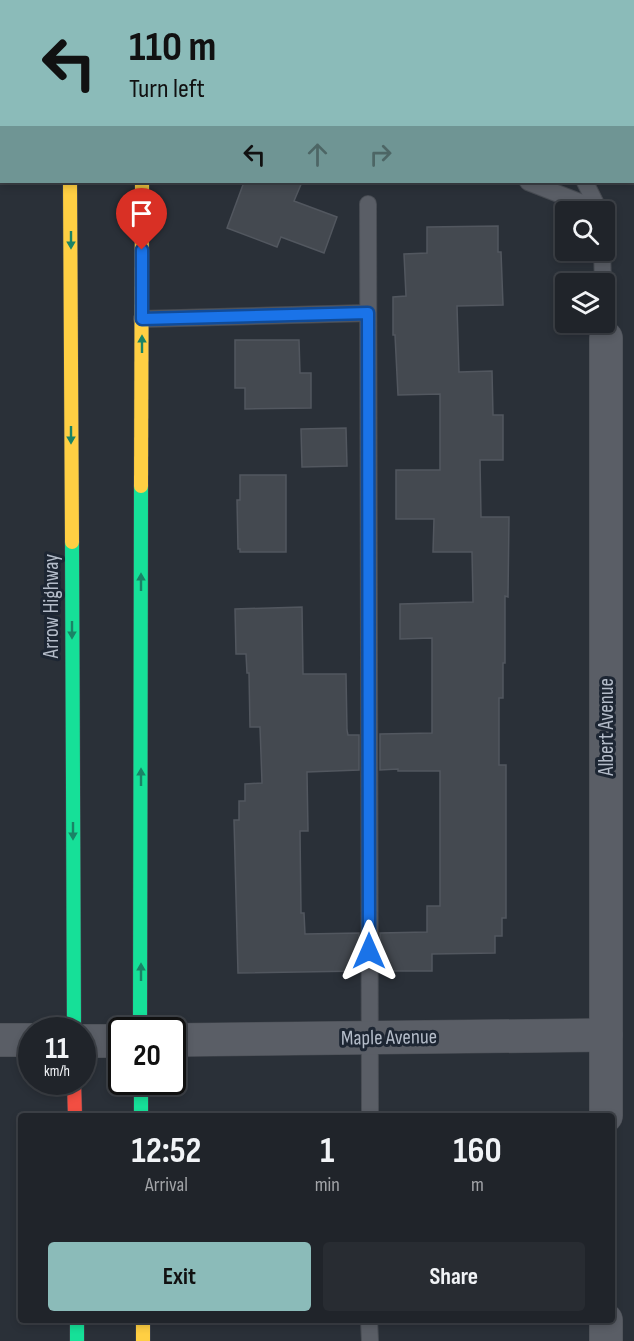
<!DOCTYPE html>
<style>
:root{--surface:#20242a;--page:#282c32;--text:#f1f3f6;--muted:#a2a4a8;--line:#3d4147;--accent:#8bbbb9}
body{margin:0;font-family:"Sofia Sans Condensed",sans-serif;background:var(--page);color:var(--text);height:100vh;display:flex;flex-direction:column;font-size:22px;white-space:nowrap}
*{box-sizing:border-box;margin:0}
p{font-size:20px;color:var(--muted)}
.icon{flex:none;width:33px;height:33px;fill:none;stroke:currentColor;stroke-width:2;stroke-linecap:round;stroke-linejoin:round}
.map{position:relative;flex:1;overflow:hidden}
.side{position:absolute;left:18px;top:1113px;width:597px;height:210px;display:flex;flex-direction:column;background:var(--surface);border-radius:6px;box-shadow:0 3px 9px #0003,0 0 0 2px var(--line)}
.side>*{flex:none}
.top-card{position:absolute;left:0px;top:0px;width:634px;height:183px;box-shadow:0 3px 9px #0003,0 0 0 2px var(--line);background:#8bbbb9;color:#111;overflow:hidden}
.buttons{position:absolute;left:555px;top:201px;display:grid;gap:12px}
.buttons a{display:grid;place-items:center;width:60px;height:60px;border-radius:6px;background:var(--surface);box-shadow:0 3px 9px #0003,0 0 0 2px var(--line);font-size:30px}
.speed{position:absolute;left:18px;top:1017px;display:flex;gap:12px;font-size:30px;font-weight:700;text-align:center}
.speed>*{display:grid;place-content:center;width:78px;height:78px;border-radius:50%;background:var(--surface);box-shadow:0 3px 9px #0003,0 0 0 2px var(--line);line-height:1}
.speed small{font-size:15px;font-weight:400}
.speed .limit{border:3px solid #111;border-radius:9px;background:#fff;color:#111}
.pin{position:absolute;display:grid;place-items:center;width:51px;height:51px;color:#fff;margin:-62px -26px;border-radius:50% 50% 50% 0;rotate:-45deg;box-shadow:0 0 6px #0007}
.pin .icon{rotate:45deg}
.me{position:absolute;width:66px;margin:-33px;rotate:0deg;stroke-linejoin:round;filter:drop-shadow(0 0 4px #0008)}
.turn{display:flex;align-items:center;gap:21px;height:126px;padding:0 30px;font-size:27px}
.turn .icon{width:78px;height:78px;stroke-width:2.5}
.turn b{display:block;font-size:42px;line-height:51px}
.lanes{display:flex;align-items:center;height:57px;padding:0 30px;background:#0003;justify-content:center;gap:30px;direction:ltr}
.lanes .off{opacity:.35}
.eta{display:flex;justify-content:space-evenly;align-items:center;height:102px;text-align:center}
.eta b{font-size:36px;font-weight:700;line-height:42px}
.button{display:flex;gap:12px;margin-top:auto;padding:12px 30px}
.button a{flex:1;height:69px;border-radius:6px;background:var(--accent);color:#111;font-size:24px;font-weight:700;line-height:69px;text-align:center}
.button a+a{background:var(--page);color:var(--text)}
.map>svg:first-child{display:block}
.building{fill:#444950;stroke:#52575f;stroke-width:1.5}
.lines{fill:none;stroke-linecap:round;stroke-linejoin:round}
.lane-casing{stroke:#484c53;stroke-width:18}
.street-casing{stroke:#484c53;stroke-width:34}
.fast-casing{stroke:#484c55;stroke-width:15}
.slow-casing{stroke:#484c55;stroke-width:15}
.jam-casing{stroke:#484c55;stroke-width:15}
.lane{stroke:#5a5e66;stroke-width:16}
.street{stroke:#5a5e66;stroke-width:33}
.fast{stroke:#16e098;stroke-width:14}
.slow{stroke:#ffcf43;stroke-width:14}
.jam{stroke:#f24e42;stroke-width:14}
.oneway{fill:#1a8366}
.route-casing{stroke:#114b97;stroke-width:15}
.route{stroke:#1a73e8;stroke-width:10}
.labels{text-anchor:middle;stroke-width:6;stroke-linejoin:round;paint-order:stroke}
.street-label{font-size:21px;fill:#b4bcc9;stroke:#1d2633}
</style>
<div class="map">
<svg width="634" height="1341" viewBox="0 0 634 1341">
<rect width="100%" height="100%" fill="#2a3038"/>
<g class="building">
<polygon points="244,182 302,182 294,201 337,217 324,253 281,237 277,247 227,228"/>
<polygon points="498,226 498,252 501,252 503,305 457,306 459,372 492,371 493,415 503,415 503,460 480,460 481,517 509,517 508,597 505,596 505,663 503,663 503,698 499,698 499,765 506,765 506,918 502,918 502,936 495,936 495,953 432,954 432,971 380,971 380,933 427,932 427,906 440,906 440,771 398,771 398,769 380,770 380,734 432,733 432,638 400,639 400,604 473,602 472,552 433,552 434,519 396,519 396,470 440,470 440,394 398,395 395,335 393,335 393,297 406,296 404,254 427,253 427,227"/>
<polygon points="235,340 299,340 300,373 311,373 311,408 245,409 245,388 235,388"/>
<polygon points="346,428 347,466 302,467 301,429"/>
<polygon points="240,475 286,475 286,552 240,552 240,549 238,549 237,500 240,500"/>
<polygon points="302,607 303,674 346,674 347,730 348,735 359,735 359,770 307,772 308,831 300,831 301,913 304,913 305,934 359,933 359,971 238,973 234,820 239,820 239,801 245,801 245,784 262,783 260,727 250,727 249,673 247,673 246,654 236,654 235,609"/>
</g>
<g class="lines">
<g class="lane-casing">
<g id="lane">
<polyline points="528,182 600,210"/>
<polyline points="585,182 600,212"/>
<polyline points="368,204 370,1116"/>
<polyline points="602,250 603,284"/>
<polyline points="604,303 606,338"/>
<polyline points="142,319 368,313"/>
<polyline points="369,1320 370,1341"/>
</g>
</g>
<g class="street-casing">
<g id="street">
<polyline points="0,131 2,131"/>
<polyline points="0,1040 32,1040"/>
<polyline points="172,1040 606,1035"/>
<polyline points="82,1041 122,1041"/>
<polyline points="606,1116 606,338"/>
<polyline points="606,1341 606,1320"/>
</g>
</g>
<g class="fast-casing">
<g id="fast">
<polyline points="72,542 74,1030"/>
<polyline points="140,1030 141,486"/>
<polyline points="141,1082 141,1116"/>
<polyline points="77,1320 77,1341"/>
</g>
</g>
<g class="slow-casing">
<g id="slow">
<polyline points="70,182 72,542"/>
<polyline points="141,486 142,182"/>
<polyline points="143,1320 143,1341"/>
</g>
</g>
<g class="jam-casing">
<g id="jam">
<polyline points="69,0 69,2"/>
<polyline points="142,0 142,2"/>
<polyline points="74,1082 75,1116"/>
</g>
</g>
<use href="#lane" class="lane"/>
<use href="#street" class="street"/>
<use href="#fast" class="fast"/>
<use href="#slow" class="slow"/>
<use href="#jam" class="jam"/>
</g>
<defs><path id="oneway-solid" d="M-6-.8H1V-3.2L6.5 0L1 3.2V.8H-6Z" transform="scale(1.5)"/></defs>
<g class="oneway">
<use href="#oneway-solid" transform="translate(71 240) rotate(90)"/>
<use href="#oneway-solid" transform="translate(142 344) rotate(-90)"/>
<use href="#oneway-solid" transform="translate(71 435) rotate(90)"/>
<use href="#oneway-solid" transform="translate(141 582) rotate(-90)"/>
<use href="#oneway-solid" transform="translate(72 630) rotate(90)"/>
<use href="#oneway-solid" transform="translate(141 777) rotate(-90)"/>
<use href="#oneway-solid" transform="translate(73 831) rotate(90)"/>
<use href="#oneway-solid" transform="translate(141 972) rotate(-90)"/>
</g>
<g class="lines">
<g class="route-casing">
<polyline id="route" points="142,250 142,319 368,313 369,951"/>
</g>
<use href="#route" class="route"/>
</g>
<g class="labels">
<g class="street-label">
<text transform="translate(51 606) rotate(-90)" y="7">Arrow Highway</text>
<text transform="translate(606 727) rotate(-90)" y="7">Albert Avenue</text>
<text transform="translate(389 1037) rotate(-1)" y="7">Maple Avenue</text>
</g>
</g>
</svg>
<div class="buttons">
<a><svg class="icon" aria-label="search" viewBox="0 0 24 24"><circle cx="10" cy="10" r="6"/><path d="M15 15l6 6"/></svg></a>
<a><svg class="icon" aria-label="layers" viewBox="0 0 24 24"><path d="M12 4l9 5-9 5-9-5zM3 14l9 5 9-5"/></svg></a>
</div>
<div class="speed"><div>11<small>km/h</small></div><div class="limit">20</div></div>
<div class="pin" style="left:142px;top:250px;background:#d93025"><svg class="icon" aria-label="arrive" viewBox="0 0 24 24"><path d="M6 21V4h12l-3 4 3 4H6"/></svg></div>
<svg class="me" style="left:369px;top:951px" viewBox="-20 -20 40 40"><path d="M0-17L14 15 0 8-14 15z" fill="#1a73e8" stroke="#fff" stroke-width="4"/></svg>
<div class="top-card">
<div class="turn"><svg class="icon" aria-label="left" viewBox="0 0 24 24"><path d="M17 20v-9H6M10 6l-5 5 5 5"/></svg><div><b>110 m</b>Turn left</div></div>
<div class="lanes"><svg class="icon" aria-label="left" viewBox="0 0 24 24"><path d="M17 20v-9H6M10 6l-5 5 5 5"/></svg><svg class="icon off" aria-label="ahead" viewBox="0 0 24 24"><path d="M12 20V5M6 11l6-6 6 6"/></svg><svg class="icon off" aria-label="right" viewBox="0 0 24 24"><path d="M7 20v-9h11M14 6l5 5-5 5"/></svg></div>
</div>
<section class="side">
<div class="eta">
<div><b>12:52</b><p>Arrival</p></div>
<div><b>1</b><p>min</p></div>
<div><b>160</b><p>m</p></div>
</div>
<div class="button"><a>Exit</a><a>Share</a></div>
</section>
</div>
